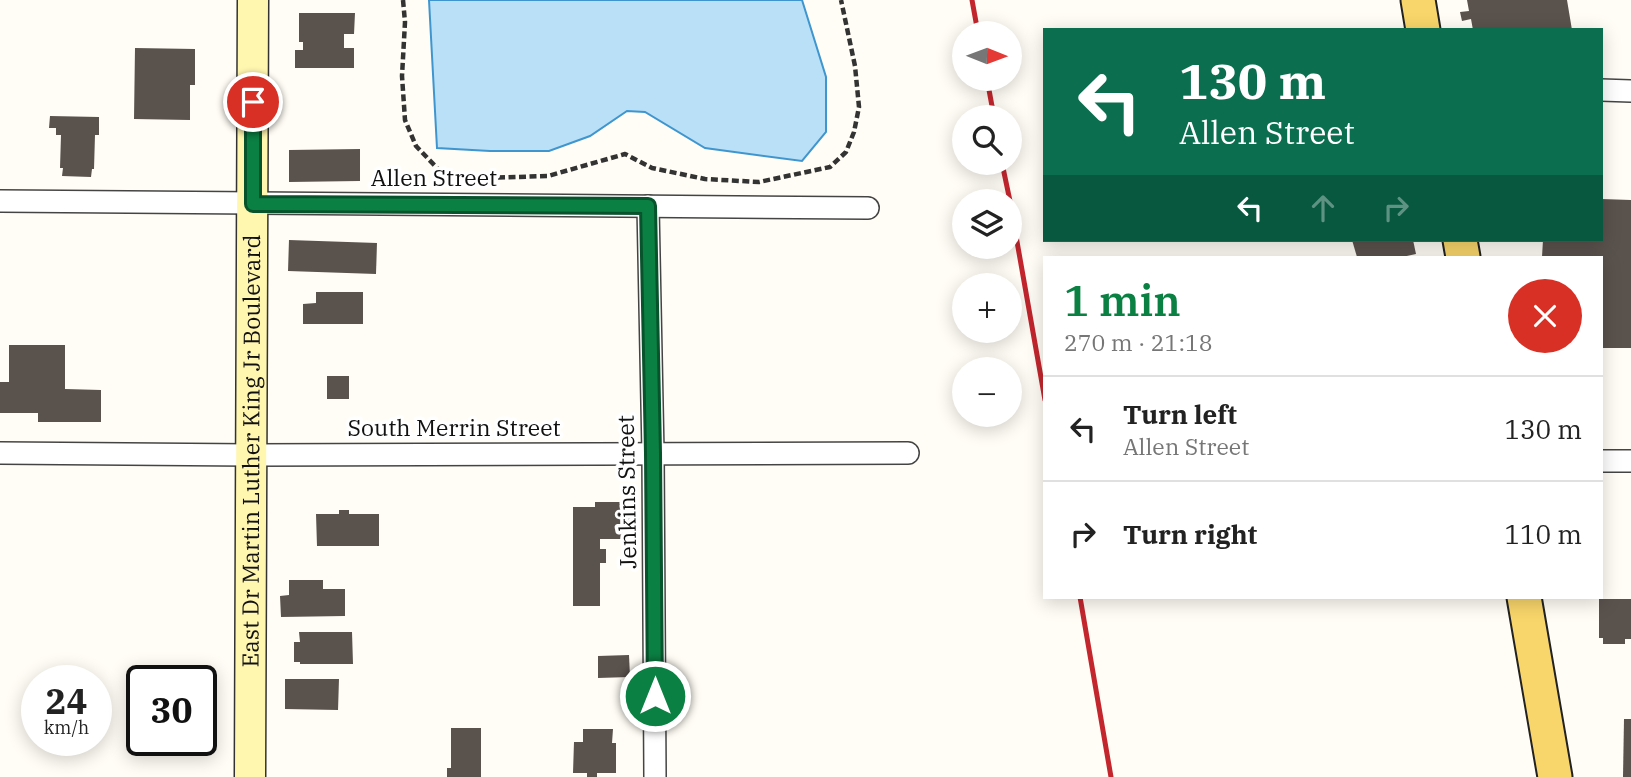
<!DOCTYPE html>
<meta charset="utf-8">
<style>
:root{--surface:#fff;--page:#f2f2f2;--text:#222;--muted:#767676;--line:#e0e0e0;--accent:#0b8043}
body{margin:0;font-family:"IBM Plex Serif",serif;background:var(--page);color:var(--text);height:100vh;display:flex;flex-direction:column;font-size:26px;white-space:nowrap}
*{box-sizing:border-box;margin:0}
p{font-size:23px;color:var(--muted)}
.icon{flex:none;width:38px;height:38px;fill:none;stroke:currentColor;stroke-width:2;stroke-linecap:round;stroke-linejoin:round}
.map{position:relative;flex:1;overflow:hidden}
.drawer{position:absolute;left:1043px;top:256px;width:560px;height:343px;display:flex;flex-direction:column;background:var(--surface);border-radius:0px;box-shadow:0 4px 18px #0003}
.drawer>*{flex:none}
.banner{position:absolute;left:1043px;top:28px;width:560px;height:214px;border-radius:0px;box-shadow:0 4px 18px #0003;background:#0b6e4f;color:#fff;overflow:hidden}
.needle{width:46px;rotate:91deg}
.controls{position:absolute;left:952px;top:21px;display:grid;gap:14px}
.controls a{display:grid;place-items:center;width:70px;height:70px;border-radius:50%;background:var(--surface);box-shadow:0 4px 18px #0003;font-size:35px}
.speed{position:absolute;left:21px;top:665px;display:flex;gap:14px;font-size:35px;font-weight:700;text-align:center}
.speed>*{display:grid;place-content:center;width:91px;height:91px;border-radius:50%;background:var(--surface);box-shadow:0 4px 18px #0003;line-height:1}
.speed small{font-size:18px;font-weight:400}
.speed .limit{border:4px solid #111;border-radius:10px;background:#fff;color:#111}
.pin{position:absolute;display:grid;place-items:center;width:60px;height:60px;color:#fff;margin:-30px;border:4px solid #fff;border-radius:50%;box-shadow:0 2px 7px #0007}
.me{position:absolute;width:77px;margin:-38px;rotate:0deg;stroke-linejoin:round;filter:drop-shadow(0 0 5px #0008)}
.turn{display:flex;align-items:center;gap:24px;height:147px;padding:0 21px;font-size:32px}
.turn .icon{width:91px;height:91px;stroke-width:2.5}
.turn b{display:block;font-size:49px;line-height:60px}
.lanes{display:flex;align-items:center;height:66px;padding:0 21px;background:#0003;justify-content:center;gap:35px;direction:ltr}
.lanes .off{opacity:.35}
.round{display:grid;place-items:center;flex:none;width:74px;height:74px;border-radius:37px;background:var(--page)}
.overview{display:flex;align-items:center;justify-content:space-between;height:119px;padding:0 21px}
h1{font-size:42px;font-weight:600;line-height:52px;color:var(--accent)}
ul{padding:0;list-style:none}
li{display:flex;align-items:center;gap:21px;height:105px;padding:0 21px;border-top:2px solid var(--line)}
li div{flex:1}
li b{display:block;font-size:26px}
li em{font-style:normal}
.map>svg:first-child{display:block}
.water{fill:#b9e0f7;stroke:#3f96cf;stroke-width:2}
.building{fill:#5a524d}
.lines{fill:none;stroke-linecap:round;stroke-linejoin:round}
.street-casing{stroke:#444;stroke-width:24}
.secondary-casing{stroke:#333;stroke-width:33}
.primary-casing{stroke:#222;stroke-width:37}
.path{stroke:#333;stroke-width:4.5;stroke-dasharray:7 3.5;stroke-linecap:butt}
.street{stroke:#fff;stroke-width:21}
.secondary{stroke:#fff6b0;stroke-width:30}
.primary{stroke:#f9d66b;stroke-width:33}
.rail{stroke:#c4262e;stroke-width:5}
.route-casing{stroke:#07532c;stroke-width:18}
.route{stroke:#0b8043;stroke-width:12}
.labels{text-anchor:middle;stroke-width:7;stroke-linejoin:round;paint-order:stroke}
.street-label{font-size:23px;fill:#111;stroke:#fff}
</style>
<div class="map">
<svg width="1631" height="777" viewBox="0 0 1631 777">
<rect width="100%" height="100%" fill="#fffdf5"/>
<polygon class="water" points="429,0 802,0 826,77 826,132 802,161 705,148 645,112 627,111 590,136 549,151 490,151 437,148"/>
<g class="building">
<polygon points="1467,0 1567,0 1572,30 1473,30 1471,19 1462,21 1460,12 1469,11"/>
<polygon points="299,13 355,13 354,34 344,34 344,48 354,48 354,68 295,68 295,50 303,50 303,42 299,42"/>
<polygon points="135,48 195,49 195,85 190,85 190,120 134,119"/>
<polygon points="50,116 99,117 99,135 95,135 94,169 92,169 91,177 62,176 63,168 60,168 61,135 56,135 56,128 49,128"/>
<polygon points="360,149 360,181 289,182 289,150"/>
<polygon points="1601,199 1631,200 1631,348 1601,348 1601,257 1542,257 1543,240 1601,240"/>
<polygon points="289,240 377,243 376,274 288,271"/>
<polygon points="1352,240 1413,240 1416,254 1402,257 1357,257"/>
<polygon points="316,292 363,292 363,324 303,324 303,304 316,303"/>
<polygon points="9,345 65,345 65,389 101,390 101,422 38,422 38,413 0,413 0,382 9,382"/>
<rect x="327" y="376" width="22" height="23"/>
<polygon points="595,502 622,502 621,505 630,505 631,535 622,535 622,539 600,539 600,549 606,549 606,563 600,563 600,606 573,606 573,507 595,507"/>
<polygon points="339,510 349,510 349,514 379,514 379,546 317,546 316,514 339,514"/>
<polygon points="289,580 323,580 323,589 345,589 345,616 281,617 280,596 289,595"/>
<polygon points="1599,599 1631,599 1631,639 1625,639 1625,644 1603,644 1603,638 1599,638"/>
<polygon points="299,632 352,632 353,664 300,664 300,662 294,662 294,642 300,642"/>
<polygon points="629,655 630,677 598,678 598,656"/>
<polygon points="285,679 339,679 338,710 285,709"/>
<polygon points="1624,719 1631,719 1631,777 1623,777"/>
<polygon points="451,728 481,728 481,777 447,777 447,768 451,768"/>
<polygon points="583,729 613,729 612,743 616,743 616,773 597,773 597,777 587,777 587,773 573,773 574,742 583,742"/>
</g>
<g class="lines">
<g class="street-casing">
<g id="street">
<polyline points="1601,90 1631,91"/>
<polyline points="0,201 868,208"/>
<polyline points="648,206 653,453 655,777"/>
<polyline points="0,453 251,455 908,453"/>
<polyline points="1601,461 1631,461"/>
</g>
</g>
<g class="secondary-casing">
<g id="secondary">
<path id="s1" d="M250 777 253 0"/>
</g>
</g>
<g class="primary-casing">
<g id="primary">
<polyline points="1418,0 1423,30"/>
<polyline points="1460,240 1463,257"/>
<polyline points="1524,597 1555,777"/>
</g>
</g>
<polyline class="path" points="403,0 405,22 402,76 405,120 416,146 439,170 483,178 548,176 625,154 652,168 705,179 759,182 830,167 846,152 854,132 859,107 855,66 841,0"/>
<use href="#street" class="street"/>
<use href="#secondary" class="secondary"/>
<use href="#primary" class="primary"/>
<g class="rail">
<polyline points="972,0 978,33"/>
<polyline points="987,79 994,117"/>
<polyline points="1002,163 1010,201"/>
<polyline points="1010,202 1045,400"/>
<polyline points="1080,597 1111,777"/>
</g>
</g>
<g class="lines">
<g class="route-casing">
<polyline id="route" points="253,102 253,204 648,206 653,453 655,696"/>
</g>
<use href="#route" class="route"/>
</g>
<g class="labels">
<g class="street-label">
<text x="434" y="186">Allen Street</text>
<text x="454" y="436">South Merrin Street</text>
<text dy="8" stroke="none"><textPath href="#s1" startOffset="326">East Dr Martin Luther King Jr Boulevard</textPath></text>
<text transform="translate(627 492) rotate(-91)" y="8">Jenkins Street</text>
</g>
</g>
</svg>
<div class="controls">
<a><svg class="needle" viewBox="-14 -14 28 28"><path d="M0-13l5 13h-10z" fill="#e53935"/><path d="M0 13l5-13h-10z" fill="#767676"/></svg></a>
<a><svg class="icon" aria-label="search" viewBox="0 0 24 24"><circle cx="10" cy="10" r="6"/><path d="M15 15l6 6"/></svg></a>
<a><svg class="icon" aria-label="layers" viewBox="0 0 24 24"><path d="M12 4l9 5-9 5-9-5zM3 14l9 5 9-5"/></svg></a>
<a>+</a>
<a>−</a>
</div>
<div class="speed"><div>24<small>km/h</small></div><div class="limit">30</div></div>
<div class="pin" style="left:253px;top:102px;background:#d93025"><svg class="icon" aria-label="arrive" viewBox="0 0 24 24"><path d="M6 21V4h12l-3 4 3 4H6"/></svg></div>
<svg class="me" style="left:655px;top:696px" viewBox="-20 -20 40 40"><circle r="17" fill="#0b8043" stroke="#fff" stroke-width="3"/><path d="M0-11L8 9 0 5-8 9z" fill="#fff"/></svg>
<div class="banner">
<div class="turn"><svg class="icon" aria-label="left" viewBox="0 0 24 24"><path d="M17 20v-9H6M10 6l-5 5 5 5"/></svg><div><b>130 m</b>Allen Street</div></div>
<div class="lanes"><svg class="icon" aria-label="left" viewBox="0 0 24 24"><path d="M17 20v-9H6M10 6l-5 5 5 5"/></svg><svg class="icon off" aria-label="ahead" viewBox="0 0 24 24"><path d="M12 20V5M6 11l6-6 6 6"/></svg><svg class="icon off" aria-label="right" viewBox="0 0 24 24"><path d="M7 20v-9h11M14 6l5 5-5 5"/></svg></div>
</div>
<section class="drawer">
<div class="overview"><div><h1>1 min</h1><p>270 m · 21:18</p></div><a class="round" style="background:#d93025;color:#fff"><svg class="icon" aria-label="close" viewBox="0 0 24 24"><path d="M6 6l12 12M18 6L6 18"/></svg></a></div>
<ul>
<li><svg class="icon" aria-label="left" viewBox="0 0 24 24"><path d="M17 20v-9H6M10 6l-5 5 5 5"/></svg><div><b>Turn left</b><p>Allen Street</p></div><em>130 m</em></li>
<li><svg class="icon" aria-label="right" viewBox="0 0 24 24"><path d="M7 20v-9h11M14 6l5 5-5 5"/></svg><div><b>Turn right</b></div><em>110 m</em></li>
</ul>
</section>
</div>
